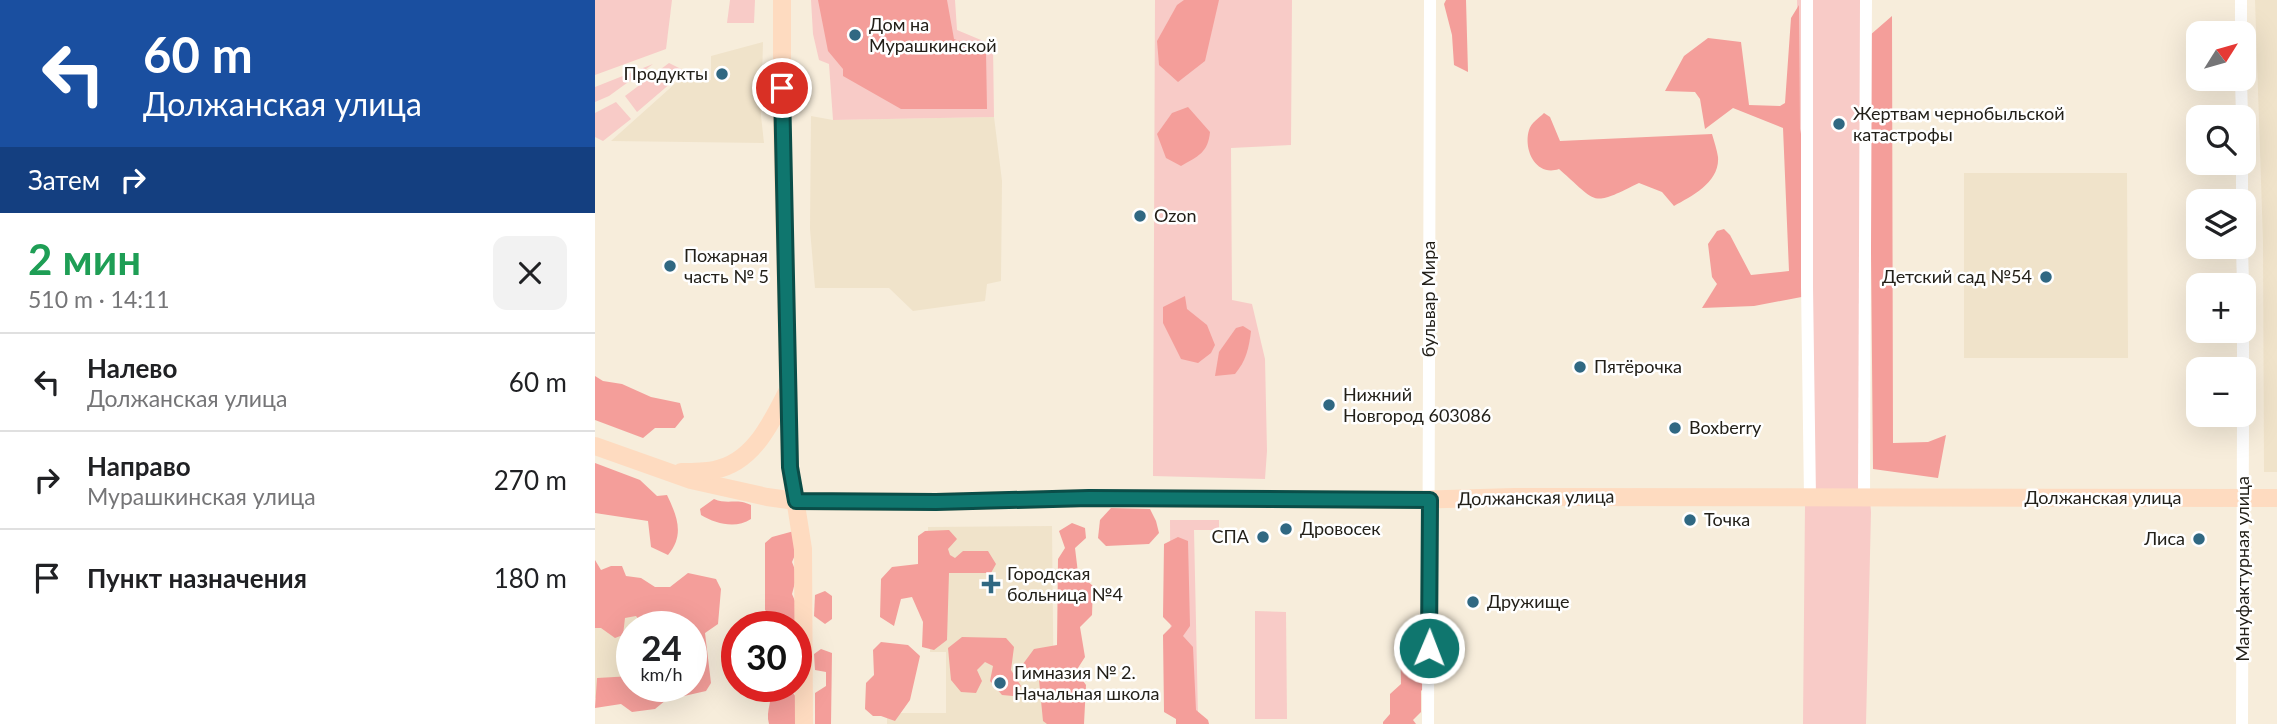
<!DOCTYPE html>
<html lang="ru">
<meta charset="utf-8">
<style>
:root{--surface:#fff;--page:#f2f2f2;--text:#202124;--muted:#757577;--line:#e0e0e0}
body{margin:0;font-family:Lato,sans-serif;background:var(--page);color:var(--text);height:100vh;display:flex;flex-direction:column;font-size:26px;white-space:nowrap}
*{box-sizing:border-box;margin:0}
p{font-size:23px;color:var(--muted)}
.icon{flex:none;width:38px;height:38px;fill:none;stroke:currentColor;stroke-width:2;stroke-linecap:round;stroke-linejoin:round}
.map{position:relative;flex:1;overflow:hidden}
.details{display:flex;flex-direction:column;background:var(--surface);width:595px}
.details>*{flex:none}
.banner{background:#1a4fa0;color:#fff;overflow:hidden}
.needle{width:46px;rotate:53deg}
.buttons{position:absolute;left:1591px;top:21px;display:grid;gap:14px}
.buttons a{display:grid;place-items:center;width:70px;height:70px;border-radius:14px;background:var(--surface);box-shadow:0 7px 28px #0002;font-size:35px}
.speed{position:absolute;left:21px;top:611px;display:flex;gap:14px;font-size:35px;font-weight:700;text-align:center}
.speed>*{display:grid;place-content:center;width:91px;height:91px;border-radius:50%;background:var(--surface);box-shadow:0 7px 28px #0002;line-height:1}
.speed small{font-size:18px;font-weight:400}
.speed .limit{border:10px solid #d22;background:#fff;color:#111}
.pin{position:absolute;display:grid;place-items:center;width:60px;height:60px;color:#fff;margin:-30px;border:4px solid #fff;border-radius:50%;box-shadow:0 2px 7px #0007}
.me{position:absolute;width:77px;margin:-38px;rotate:1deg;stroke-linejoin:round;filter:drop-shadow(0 0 5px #0008)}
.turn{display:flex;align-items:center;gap:24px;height:147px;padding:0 28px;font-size:32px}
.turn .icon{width:91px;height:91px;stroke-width:2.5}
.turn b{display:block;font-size:49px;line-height:60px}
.then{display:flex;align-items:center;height:66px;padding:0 28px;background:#0003;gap:14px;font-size:26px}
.round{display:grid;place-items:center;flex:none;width:74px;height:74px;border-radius:14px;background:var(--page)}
.headline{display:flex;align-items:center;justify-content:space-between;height:119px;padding:0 28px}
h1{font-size:42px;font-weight:700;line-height:52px;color:#1e9e55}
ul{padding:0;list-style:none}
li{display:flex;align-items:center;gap:21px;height:98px;padding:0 28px;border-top:2px solid var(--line)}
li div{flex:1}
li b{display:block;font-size:26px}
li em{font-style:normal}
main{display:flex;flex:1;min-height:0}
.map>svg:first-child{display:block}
.built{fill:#f0e3ca}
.green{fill:#f8cbc7}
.forest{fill:#f49e9a}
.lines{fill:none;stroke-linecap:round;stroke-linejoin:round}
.street{stroke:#fff;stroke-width:12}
.secondary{stroke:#fedbc0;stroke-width:18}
.route-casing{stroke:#0a4d48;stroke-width:18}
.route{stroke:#0f766e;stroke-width:12}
.poi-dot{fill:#306882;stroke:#fff;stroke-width:2.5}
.labels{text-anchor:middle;stroke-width:5;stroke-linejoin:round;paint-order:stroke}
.poi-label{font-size:18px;fill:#232019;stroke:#fff;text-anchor:start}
.street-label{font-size:18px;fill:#232019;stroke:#fff}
</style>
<main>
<section class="details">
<div class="banner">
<div class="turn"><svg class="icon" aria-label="left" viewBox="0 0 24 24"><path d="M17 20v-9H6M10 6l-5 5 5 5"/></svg><div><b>60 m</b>Должанская улица</div></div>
<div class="then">Затем<svg class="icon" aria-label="right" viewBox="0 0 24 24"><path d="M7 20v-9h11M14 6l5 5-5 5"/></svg></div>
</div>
<div class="headline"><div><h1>2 мин</h1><p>510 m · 14:11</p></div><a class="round"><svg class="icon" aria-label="close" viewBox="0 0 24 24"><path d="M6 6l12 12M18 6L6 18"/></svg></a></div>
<ul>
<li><svg class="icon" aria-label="left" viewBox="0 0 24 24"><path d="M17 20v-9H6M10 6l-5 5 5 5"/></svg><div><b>Налево</b><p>Должанская улица</p></div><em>60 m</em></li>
<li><svg class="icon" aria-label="right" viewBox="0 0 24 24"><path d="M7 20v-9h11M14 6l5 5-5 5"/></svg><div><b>Направо</b><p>Мурашкинская улица</p></div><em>270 m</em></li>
<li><svg class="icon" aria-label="arrive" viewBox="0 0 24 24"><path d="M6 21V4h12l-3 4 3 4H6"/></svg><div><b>Пункт назначения</b></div><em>180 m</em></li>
</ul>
</section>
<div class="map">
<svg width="1682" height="724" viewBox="0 0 1682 724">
<rect width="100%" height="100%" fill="#f7eddb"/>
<g class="built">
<polygon points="1660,0 1682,0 1682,472 1669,472 1668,241"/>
<polygon points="168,42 166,116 169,143 16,141 83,81 116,80 116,56"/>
<polygon points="216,116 238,120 399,117 407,181 406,281 392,284 390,301 318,311 294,288 220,288 215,229"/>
<polygon points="1369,173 1532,173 1533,358 1369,358"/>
<polygon points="457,526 459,724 292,724 292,713 351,713 351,652 335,652 333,527"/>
<polygon points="0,594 64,626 37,626 37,686 0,698"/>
</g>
<g class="green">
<polygon points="0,0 77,0 71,49 0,75"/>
<polygon points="135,0 160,0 159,23 132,23"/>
<polygon points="216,0 360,0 362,30 398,45 399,117 238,120 234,64 224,60 218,34"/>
<polygon points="560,0 697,0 696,145 636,148 637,300 657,304 670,359 672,451 670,479 558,476"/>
<polygon points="1202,0 1277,0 1273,472 1276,512 1271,724 1208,724 1210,505"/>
<polygon points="74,63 90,71 42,112 30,96"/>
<polygon points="58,64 14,96 0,102 0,87"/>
<polygon points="21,102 36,119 8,141 0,137 0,113"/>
<polygon points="575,520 624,520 624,530 599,530 603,716 576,716"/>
<polygon points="660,611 691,612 692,719 660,719"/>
</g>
<g class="forest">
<polygon points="223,0 352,0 359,39 391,51 392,109 306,109 248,76 248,69 233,51"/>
<polygon points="589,0 624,0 610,61 583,82 564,65 562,41 582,5"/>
<polygon points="851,0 871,0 873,72 859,65 857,35 849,4"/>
<polygon points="1204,5 1205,129 1218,193 1217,295 1159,306 1107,308 1122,284 1117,277 1113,244 1122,231 1129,229 1135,235 1156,275 1194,271 1188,128 1138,108 1110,129 1105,99 1100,92 1070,91 1089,56 1113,38 1146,42 1154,105 1185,106 1190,103 1196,18"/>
<polygon points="1297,16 1298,443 1333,442 1351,435 1343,478 1278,469 1274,36"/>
<path d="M593 107 615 132C613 153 603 156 586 166L571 158 562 134 577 113Z"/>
<path d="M949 113 955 117 965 141 1117 134C1119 141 1122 150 1123 157 1125 182 1097 196 1079 206L1067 192 1044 183C995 207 1004 204 964 169 941 177 928 150 934 130 936 123 944 118 949 113Z"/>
<polygon points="590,296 592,309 612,325 620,345 616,353 603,363 586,359 568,323 568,307"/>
<path d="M648 326 656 331C654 348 651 361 640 374L620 376 624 352 641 328Z"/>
<polygon points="0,376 8,381 27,384 56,397 85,403 89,417 80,428 60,428 48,438 0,420"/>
<path d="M0 463 45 480 62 496 72 495C82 516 90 535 73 555L56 547 53 521 0 513Z"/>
<path d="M119 499C133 505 141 498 156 505V519C141 529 121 524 106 515L105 509Z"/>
<polygon points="516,508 555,509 561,521 564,533 554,544 511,546 503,538 505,520"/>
<polygon points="477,523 490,528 491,538 480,548 483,573 498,586 497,615 485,627 490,657 481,671 491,685 489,724 452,724 448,721 444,680 428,664 439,649 462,645 463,559 470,548 464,531"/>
<polygon points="354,530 362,539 353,549 355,555 360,558 368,551 393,551 401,564 396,573 354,573 352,640 339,650 327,647 328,622 317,597 306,599 299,626 285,617 286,579 297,567 323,564 323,536 330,531"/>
<polygon points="199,531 205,543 197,562 202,575 197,594 203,608 200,626 179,626 178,618 170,610 170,543 177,537"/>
<polygon points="583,537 593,541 595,626 588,636 598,647 601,710 613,720 614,724 581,724 581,719 569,712 568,635 577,626 568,617 569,544"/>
<polygon points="0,560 6,570 16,566 27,566 31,576 46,578 60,587 75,587 93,573 121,579 126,589 123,624 110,633 116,683 111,691 89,696 76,690 77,686 96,686 96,671 100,669 103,656 96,646 96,626 49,626 41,616 30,618 28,635 20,638 6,628 0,628"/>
<polygon points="230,591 237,596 237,619 230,624 219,616 220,595"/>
<polygon points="818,627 831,634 831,646 825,654 831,662 832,684 826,691 826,712 818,720 821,724 788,724 788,722 795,714 795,694 806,684 805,635"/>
<polygon points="367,637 411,638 419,647 416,670 426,686 418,696 407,695 395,681 398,666 390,662 382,670 387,681 381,693 366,692 356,680 353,648"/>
<polygon points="286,642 313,645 325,656 315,700 300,721 286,716 278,716 270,709 271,683 279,675 278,650"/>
<polygon points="226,649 237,653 236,724 220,724 220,693 231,686 231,672 220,670 219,654"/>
<polygon points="37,676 37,686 69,686 71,700 60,709 37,712 26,704 0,708 2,678"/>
<path d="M175 686H198V693L205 702V724H174C170 710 179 699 175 686Z"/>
</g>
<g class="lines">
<g class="street">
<polyline points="1212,0 1212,287 1215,497"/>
<polyline points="1646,0 1646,33"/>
<polyline points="1646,79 1647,117"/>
<polyline points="1647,163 1647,201"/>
<polyline points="1647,247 1648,285"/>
<polyline points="1648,331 1648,369"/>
<polyline points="1269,499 1271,0"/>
<polyline points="833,724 835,0"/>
<polyline points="1647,724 1648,415"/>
</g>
<g class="secondary">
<polyline points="187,0 187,123 195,467 208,549 209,724"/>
<polyline points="0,446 96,480 172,497 201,501 341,502 494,498 818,500 919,497 1682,498"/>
<path d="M86 472C97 472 109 472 119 470 158 463 176 423 192 392"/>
</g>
</g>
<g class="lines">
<g class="route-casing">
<polyline id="route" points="187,88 195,467 201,501 341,502 494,498 835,500 834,648"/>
</g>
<use href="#route" class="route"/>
</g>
<g class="poi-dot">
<circle cx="260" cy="35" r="7"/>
<circle cx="127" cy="74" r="7"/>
<circle cx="1244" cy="124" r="7"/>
<circle cx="545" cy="216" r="7"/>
<circle cx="75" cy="266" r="7"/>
<circle cx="1451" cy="277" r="7"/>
<circle cx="985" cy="367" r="7"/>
<circle cx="734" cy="405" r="7"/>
<circle cx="1080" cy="428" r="7"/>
<circle cx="1095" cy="520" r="7"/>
<circle cx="691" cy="529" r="7"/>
<circle cx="668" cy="537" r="7"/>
<circle cx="1604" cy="539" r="7"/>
<path d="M392.5 573.5h7v7h7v7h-7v7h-7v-7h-7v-7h7z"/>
<circle cx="878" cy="602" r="7"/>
<circle cx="405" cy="683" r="7"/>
</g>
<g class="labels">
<g class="poi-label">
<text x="274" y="31">Дом на<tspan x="274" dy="21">Мурашкинской</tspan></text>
<text x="113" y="80" text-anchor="end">Продукты</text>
<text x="1258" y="120">Жертвам чернобыльской<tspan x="1258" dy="21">катастрофы</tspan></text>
<text x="559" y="222">Ozon</text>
<text x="89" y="262">Пожарная<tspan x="89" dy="21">часть № 5</tspan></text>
<text x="1437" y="283" text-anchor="end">Детский сад №54</text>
<text x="999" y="373">Пятёрочка</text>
<text x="748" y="401">Нижний<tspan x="748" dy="21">Новгород 603086</tspan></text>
<text x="1094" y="434">Boxberry</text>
<text x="1109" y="526">Точка</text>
<text x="705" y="535">Дровосек</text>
<text x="654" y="543" text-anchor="end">СПА</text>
<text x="1590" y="545" text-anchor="end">Лиса</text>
<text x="412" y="580">Городская<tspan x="412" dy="21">больница №4</tspan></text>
<text x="892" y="608">Дружище</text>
<text x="419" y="679">Гимназия № 2.<tspan x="419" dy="21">Начальная школа</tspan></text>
</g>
<g class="street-label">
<text transform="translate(834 299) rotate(-90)" y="6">бульвар Мира</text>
<text transform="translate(941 498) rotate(-1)" y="6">Должанская улица</text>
<text x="1508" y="504">Должанская улица</text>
<text transform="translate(1648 569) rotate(-90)" y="6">Мануфактурная улица</text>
</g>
</g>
</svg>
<div class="buttons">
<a><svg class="needle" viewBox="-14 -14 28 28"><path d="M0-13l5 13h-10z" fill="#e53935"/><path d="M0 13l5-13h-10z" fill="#757577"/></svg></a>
<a><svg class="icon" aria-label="search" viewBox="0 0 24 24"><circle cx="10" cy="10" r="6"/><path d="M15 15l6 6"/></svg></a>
<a><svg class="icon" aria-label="layers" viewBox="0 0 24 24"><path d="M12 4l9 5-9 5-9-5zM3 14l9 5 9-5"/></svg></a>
<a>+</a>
<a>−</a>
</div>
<div class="speed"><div>24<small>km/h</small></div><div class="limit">30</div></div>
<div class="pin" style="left:187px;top:88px;background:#d93025"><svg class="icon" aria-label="arrive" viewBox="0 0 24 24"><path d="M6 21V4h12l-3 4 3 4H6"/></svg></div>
<svg class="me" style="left:834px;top:648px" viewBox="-20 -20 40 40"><circle r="17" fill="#0f766e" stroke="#fff" stroke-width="3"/><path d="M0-11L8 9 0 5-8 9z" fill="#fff"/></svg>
</div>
</main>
